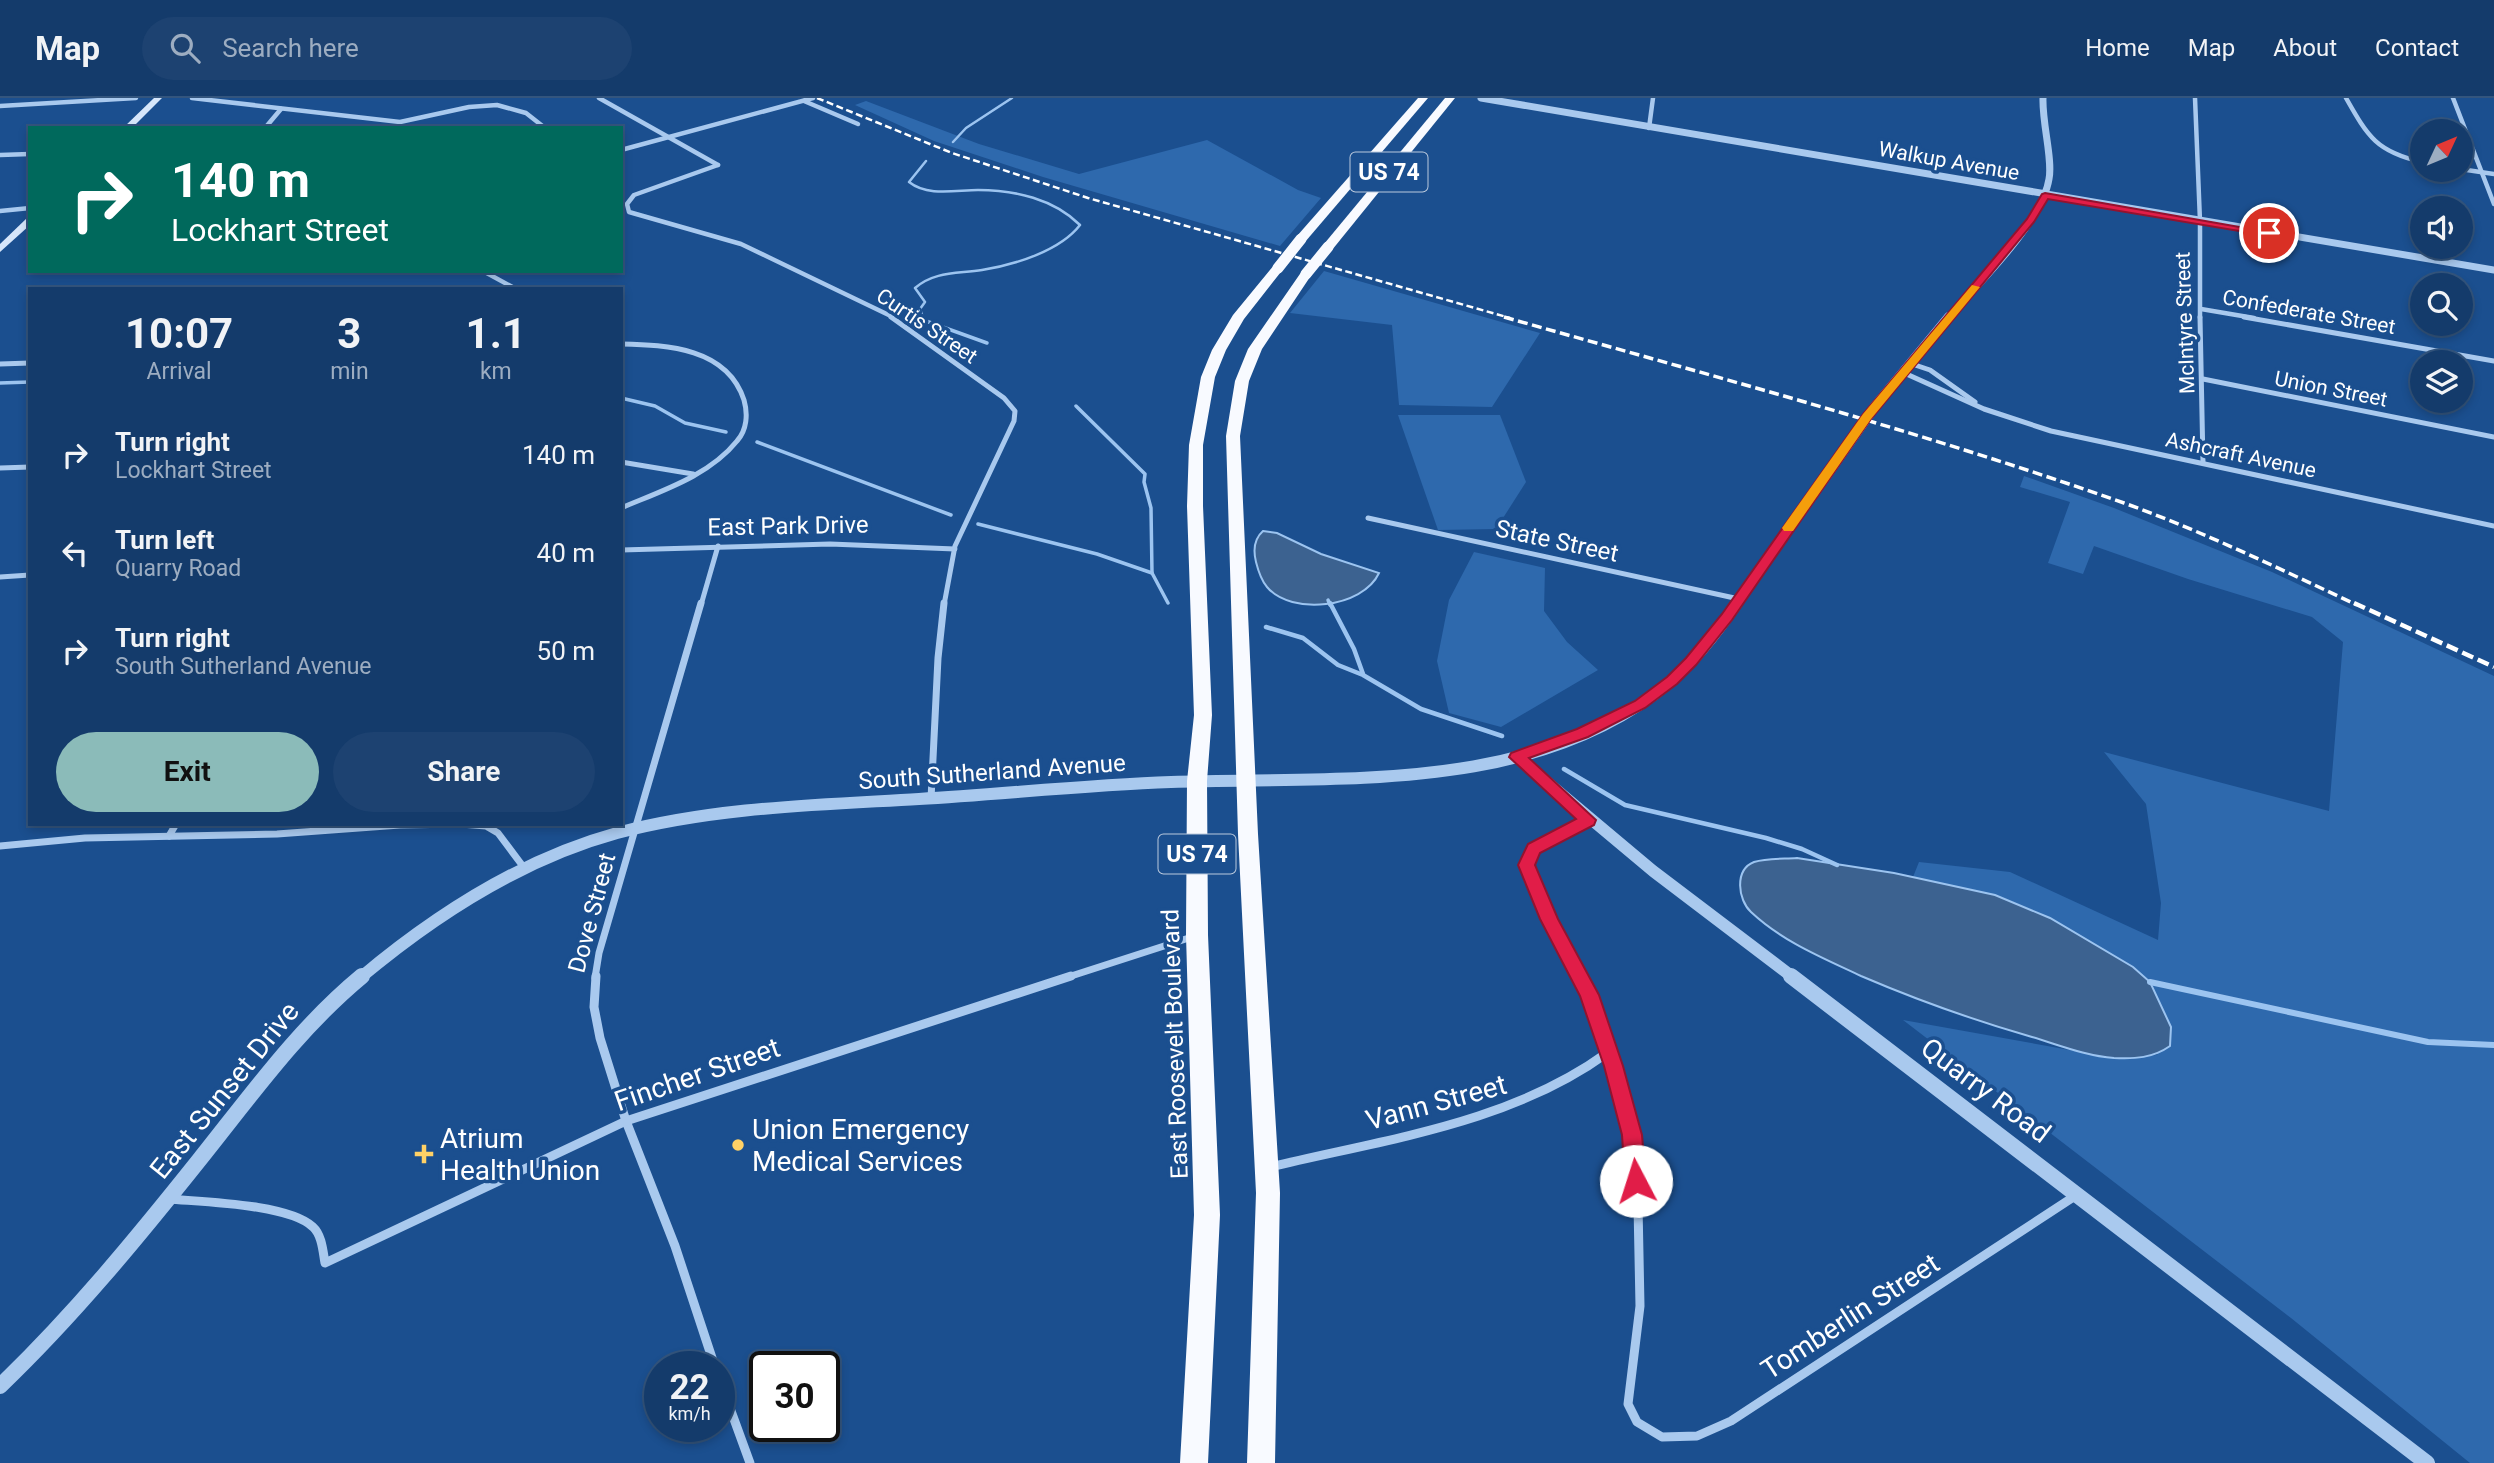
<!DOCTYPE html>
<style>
:root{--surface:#143b6b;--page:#1d4271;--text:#f1f3f6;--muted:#9dadc1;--line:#33557e;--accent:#8bbbb9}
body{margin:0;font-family:Roboto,sans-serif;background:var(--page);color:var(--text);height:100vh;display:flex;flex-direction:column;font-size:26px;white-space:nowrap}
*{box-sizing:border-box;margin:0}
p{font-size:23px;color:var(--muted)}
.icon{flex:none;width:38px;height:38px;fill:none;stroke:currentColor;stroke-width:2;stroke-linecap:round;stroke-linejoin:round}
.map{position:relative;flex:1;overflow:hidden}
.sheet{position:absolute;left:28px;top:189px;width:595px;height:539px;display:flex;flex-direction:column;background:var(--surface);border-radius:0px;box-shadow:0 4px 10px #0003,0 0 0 2px var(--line)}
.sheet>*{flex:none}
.top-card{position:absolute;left:28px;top:28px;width:595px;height:147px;border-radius:0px;box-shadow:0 4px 10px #0003,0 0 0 2px var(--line);background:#00695c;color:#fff;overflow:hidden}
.needle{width:46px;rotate:46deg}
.fabs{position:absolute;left:2410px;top:21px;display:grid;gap:14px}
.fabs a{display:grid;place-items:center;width:63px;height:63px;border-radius:50%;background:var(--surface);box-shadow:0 4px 10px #0003,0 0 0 2px var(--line);font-size:35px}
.speed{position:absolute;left:644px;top:1253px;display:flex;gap:14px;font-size:35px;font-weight:700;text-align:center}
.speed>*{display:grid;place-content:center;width:91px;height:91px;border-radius:50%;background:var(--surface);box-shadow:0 4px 10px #0003,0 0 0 2px var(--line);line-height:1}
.speed small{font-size:18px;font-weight:400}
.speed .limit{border:4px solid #111;border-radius:10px;background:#fff;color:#111}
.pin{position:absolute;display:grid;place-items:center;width:60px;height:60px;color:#fff;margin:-30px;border:4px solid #fff;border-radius:50%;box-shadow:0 2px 7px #0007}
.me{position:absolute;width:77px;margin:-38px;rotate:355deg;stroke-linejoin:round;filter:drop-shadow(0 0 5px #0008)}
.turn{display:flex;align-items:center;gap:24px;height:147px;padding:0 28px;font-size:32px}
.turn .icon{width:91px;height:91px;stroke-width:2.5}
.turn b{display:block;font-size:49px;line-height:60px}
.eta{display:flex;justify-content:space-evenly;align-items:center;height:119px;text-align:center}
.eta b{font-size:42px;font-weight:700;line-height:49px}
.button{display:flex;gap:14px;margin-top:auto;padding:14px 28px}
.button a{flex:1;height:80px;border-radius:42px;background:var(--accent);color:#111;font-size:28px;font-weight:700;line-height:80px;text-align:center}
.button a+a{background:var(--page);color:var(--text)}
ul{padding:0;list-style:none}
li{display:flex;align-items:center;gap:21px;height:98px;padding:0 28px}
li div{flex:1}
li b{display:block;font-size:26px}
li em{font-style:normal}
header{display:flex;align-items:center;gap:42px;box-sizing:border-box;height:98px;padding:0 35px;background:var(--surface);border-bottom:2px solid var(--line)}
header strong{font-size:33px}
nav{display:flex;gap:38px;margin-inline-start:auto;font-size:24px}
.search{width:490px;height:63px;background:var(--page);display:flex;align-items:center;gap:18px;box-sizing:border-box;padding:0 24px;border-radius:38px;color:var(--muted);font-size:26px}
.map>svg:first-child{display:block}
.green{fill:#2e69ad}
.water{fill:#3c6290;stroke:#9cc4f0;stroke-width:2}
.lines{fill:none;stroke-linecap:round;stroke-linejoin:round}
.stream-far3{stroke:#9cc4f0;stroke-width:2.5}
.stream-far2{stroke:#9cc4f0;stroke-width:3.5}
.stream-far1{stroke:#9cc4f0;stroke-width:4.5}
.stream{stroke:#9cc4f0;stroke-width:6}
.minor-far3{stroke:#a9c9ee;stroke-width:4.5}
.minor-far2{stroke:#a9c9ee;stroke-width:5}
.minor-far1{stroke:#a9c9ee;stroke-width:7}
.minor{stroke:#a9c9ee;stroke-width:9}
.tertiary-far3{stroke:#a9c9ee;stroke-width:7}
.tertiary-far2{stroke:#a9c9ee;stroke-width:10}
.tertiary-far1{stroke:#a9c9ee;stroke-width:12}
.tertiary{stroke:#a9c9ee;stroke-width:16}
.secondary{fill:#d6e6fa;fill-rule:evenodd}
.trunk{fill:#f8faff;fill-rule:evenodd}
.rail-far2{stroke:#fff;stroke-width:2.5;stroke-dasharray:7 3.5;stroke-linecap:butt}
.rail-far1{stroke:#fff;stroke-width:3.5;stroke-dasharray:10 4.5;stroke-linecap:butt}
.rail{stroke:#fff;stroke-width:4.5;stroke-dasharray:12 5;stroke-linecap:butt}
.trunk-bridge{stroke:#f8faff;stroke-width:11}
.route{fill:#e11d48;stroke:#92132f;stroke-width:2}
.slow{fill:#f59e0b}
.poi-dot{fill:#ffd166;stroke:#1b4f8f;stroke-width:2.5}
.labels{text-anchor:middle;stroke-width:7;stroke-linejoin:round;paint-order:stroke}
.far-street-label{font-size:21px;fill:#fff;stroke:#1b4f8f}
.shield{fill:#1b4f8f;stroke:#bbcadd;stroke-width:2}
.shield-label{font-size:23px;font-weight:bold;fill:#fff}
.street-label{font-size:24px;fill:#fff;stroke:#1b4f8f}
.near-street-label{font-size:28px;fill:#fff;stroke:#1b4f8f}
.near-poi-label{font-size:28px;fill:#fff;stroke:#1b4f8f;text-anchor:start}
</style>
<header>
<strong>Map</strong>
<div class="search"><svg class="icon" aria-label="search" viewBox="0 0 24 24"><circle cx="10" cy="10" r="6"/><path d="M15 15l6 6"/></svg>Search here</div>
<nav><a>Home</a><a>Map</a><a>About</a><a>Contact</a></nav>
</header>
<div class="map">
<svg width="2494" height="1365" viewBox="0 0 2494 1365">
<rect width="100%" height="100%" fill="#1b4f8f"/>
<g class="green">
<polygon points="866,3 979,46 1079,76 1207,42 1298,92 1321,100 1280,148 1043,79 934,43 855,7"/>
<polygon points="1324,173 1540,235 1492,309 1399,307 1392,227 1290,215"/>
<polygon points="1398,317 1500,317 1526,384 1496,431 1438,432"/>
<polygon points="2024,378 2114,410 2272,474 2494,578 2494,1365 2470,1365 2291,1220 1903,922 2114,960 2157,957 2171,929 2150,884 2133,869 2082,839 2011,803 1913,779 1919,764 2010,774 2158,842 2161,805 2146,706 2104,654 2329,713 2343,544 2312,519 2188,481 2094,448 2083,476 2048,465 2070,404 2020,389"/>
<polygon points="1474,454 1545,470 1544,513 1567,544 1598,572 1501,629 1449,615 1437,563 1449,502"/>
</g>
<g class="water">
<path d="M1263 433 1277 435 1321 456 1379 475C1363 510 1291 518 1267 489 1261 482 1258 472 1256 464 1253 452 1254 441 1263 433Z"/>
<path d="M1797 760 1894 775 1995 797 2050 820 2133 869 2150 884 2171 929 2170 948C2153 960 2135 961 2114 960 2086 958 2059 947 2032 939 1973 922 1917 902 1861 878 1823 860 1783 844 1751 814 1738 802 1734 772 1754 764 1767 760 1783 761 1797 760Z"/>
</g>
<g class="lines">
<g class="stream-far3">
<polyline points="953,44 966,30 1012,0"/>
<path d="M923 220 920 211 925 204 915 190C935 173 957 176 982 172 1014 167 1060 153 1080 127 1054 101 1015 92 978 92 956 92 928 99 909 84L926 63"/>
</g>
<g class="stream-far2">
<polyline points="922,219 926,223 987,245"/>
<polyline points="0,285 30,284"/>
<polyline points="621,300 655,308 685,325 726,334"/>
<polyline points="1076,308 1145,376 1144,384 1151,410 1152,475 1168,505"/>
<polyline points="757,344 951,417"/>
<polyline points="978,426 1097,456 1152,475"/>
<polyline points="1328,502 1330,507"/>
</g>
<g class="stream-far1">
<polyline points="1330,505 1354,551 1363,576"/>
<polyline points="1266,529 1303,540 1338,567 1363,577 1421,611 1502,638"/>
<polyline points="1564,671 1625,707 1766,740 1802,751 1837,767"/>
</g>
<polyline class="stream" points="2150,884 2428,944 2494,947"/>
<g class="minor-far3">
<polyline points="192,0 400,24 469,9 497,7 526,15 545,30"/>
<polyline points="599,0 718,67"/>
<polyline points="2195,0 2200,123 2200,220"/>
<path d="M2346 0C2368 39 2377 54 2422 64"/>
<polyline points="2453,0 2494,106"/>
<polyline points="804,3 858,26"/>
<polyline points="0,8 136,0"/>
<polyline points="265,30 281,11"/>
<polyline points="1649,30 1653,0"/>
<polyline points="621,52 813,0"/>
<polyline points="0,57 30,56"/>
<polyline points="718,67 634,97 627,106 629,114 741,146 895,220"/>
<polyline points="2460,71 2494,76"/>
<polyline points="0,113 30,110"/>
<polyline points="483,173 516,191"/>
<polyline points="2201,211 2254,220"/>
</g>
<g class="minor-far2">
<polyline points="891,219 1004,300 1015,313 1014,323 955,448 944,507"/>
<polyline points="2200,219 2203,365"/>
<polyline points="2244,219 2494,263"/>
<path d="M621 246C668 247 727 250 744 302 748 316 747 332 737 343 709 378 661 393 621 410"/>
<polyline points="1909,265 1930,272 1975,304"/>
<polyline points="0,266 30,265"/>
<polyline points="1902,274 1984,311 2051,333 2494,428"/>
<polyline points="2203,281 2494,339"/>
<polyline points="621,364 693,376"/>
<polyline points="0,370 30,369"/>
<polyline points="1368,420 1739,501"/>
<polyline points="621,452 830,446 955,451"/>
<polyline points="0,479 30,477"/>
<polyline points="701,507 718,448"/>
</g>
<g class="minor-far1">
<polyline points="931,701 938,560 944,505"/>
<polyline points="169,738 176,726"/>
<polyline points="0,748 85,740 277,736 400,727 461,726 486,728 498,735 525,771"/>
<polyline points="595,880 599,855 701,505"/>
<polyline points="1065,880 1195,838"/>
<polyline points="1580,880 1559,841 1527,767 1534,751 1588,722"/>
</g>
<g class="minor">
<polyline points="596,878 594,909 600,940 626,1023 675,1148 715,1269"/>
<polyline points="1579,878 1589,897 1614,968 1632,1037 1638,1107 1640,1208 1628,1306 1637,1324 1662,1339 1697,1338 1731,1323 2075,1098"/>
<path d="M1270 1069C1385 1041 1509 1026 1607 955"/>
<path d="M169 1101C203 1104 289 1106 313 1129 322 1137 323 1154 325 1165L626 1023 1071 878"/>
<polyline points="719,1280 750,1365"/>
</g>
<g class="tertiary-far3">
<polyline points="1481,0 2494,172"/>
<path d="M1948 220C1977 187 2042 125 2049 81 2053 62 2042 25 2043 0"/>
</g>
<polyline class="tertiary-far2" points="1736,507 1873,311 1949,219"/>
<g class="tertiary-far1">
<polyline points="1517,659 1653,773 1794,880"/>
<path d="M360 880C435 817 522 761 617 735 716 709 817 707 919 701 1003 696 1087 687 1171 684 1336 678 1534 698 1670 584 1697 561 1718 533 1737 505"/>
</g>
<g class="tertiary">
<polyline points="1791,878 2427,1365"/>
<path d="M0 1288C73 1218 137 1140 200 1061 252 996 298 931 362 878"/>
</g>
<g class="secondary">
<polygon points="154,0 162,0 132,30 123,30"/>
<polygon points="27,120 30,120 30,127 0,154 0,146"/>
</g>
<g class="trunk">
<polygon points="1418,0 1428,0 1305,144 1297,144 1297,138"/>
<polygon points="1445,0 1455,0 1332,152 1324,152 1324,146"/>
<polygon points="1278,166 1284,170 1244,221 1226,252 1215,279 1203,347 1203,408 1212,617 1207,683 1208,837 1220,1117 1208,1365 1180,1365 1194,1117 1186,837 1187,683 1194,617 1187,408 1189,347 1201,279 1212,252 1233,217 1274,167"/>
<polygon points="1306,172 1312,176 1262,251 1249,283 1240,338 1258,736 1280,1095 1275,1365 1247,1365 1256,1095 1238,736 1226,338 1235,283 1248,251 1302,173"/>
</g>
<polyline class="rail-far2" points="817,0 952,55 1088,100 1510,220"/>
<path class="rail-far1" d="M1504 219C1712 278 1920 333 2124 405 2204 434 2280 471 2357 507"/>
<polyline class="rail" points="2354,505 2494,569"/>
<g class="trunk-bridge">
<polyline points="1278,170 1301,141"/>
<polyline points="1306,176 1328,149"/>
</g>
</g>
<polygon class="route" points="2045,95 2274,135 2269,138 2048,101 2034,124 1871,321 1732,522 1696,567 1677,586 1645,610 1588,639 1529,660 1596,722 1594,727 1540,755 1535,767 1558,821 1599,897 1623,968 1642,1037 1646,1083 1643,1090 1636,1093 1628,1090 1625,1083 1622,1037 1604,968 1580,898 1540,821 1518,767 1528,746 1576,721 1509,659 1511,655 1577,631 1635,603 1667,579 1686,560 1722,516 1863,316 2027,121 2042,96"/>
<polygon class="slow" points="1972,187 1980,189 1871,321 1793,433 1784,433 1782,430 1863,316"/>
<g class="poi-dot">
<circle cx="738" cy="1047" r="7"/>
<path d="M420.5 1045.5h7v7h7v7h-7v7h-7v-7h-7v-7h7z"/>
</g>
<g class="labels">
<g class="far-street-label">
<text transform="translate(1949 63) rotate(10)" y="7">Walkup Avenue</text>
<text transform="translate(2309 214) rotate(10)" y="7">Confederate Street</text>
<text transform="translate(2185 225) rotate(-92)" y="7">McIntyre Street</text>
<text transform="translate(927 228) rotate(34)" y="7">Curtis Street</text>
<text transform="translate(2331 291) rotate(11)" y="7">Union Street</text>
<text transform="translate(2241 357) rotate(12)" y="7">Ashcraft Avenue</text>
</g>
<g class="shield">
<rect x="1350.5" y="54.5" width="77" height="39" rx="5"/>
<rect x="1158.5" y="736.5" width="77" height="39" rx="5"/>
</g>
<g class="shield-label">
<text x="1389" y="82">US 74</text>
<text x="1197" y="764">US 74</text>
</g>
<g class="street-label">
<text transform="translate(788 428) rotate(-1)" y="8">East Park Drive</text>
<text transform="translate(1557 443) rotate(12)" y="8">State Street</text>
<text transform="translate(992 674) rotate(-4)" y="8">South Sutherland Avenue</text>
<text transform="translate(592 815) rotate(-75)" y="8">Dove Street</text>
<text transform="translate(1175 946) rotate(-92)" y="8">East Roosevelt Boulevard</text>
</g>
<g class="near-street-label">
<text transform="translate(697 976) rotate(-19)" y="10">Fincher Street</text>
<text transform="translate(224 992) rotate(-51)" y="10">East Sunset Drive</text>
<text transform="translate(1986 992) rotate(37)" y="10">Quarry Road</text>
<text transform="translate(1436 1004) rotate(-15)" y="10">Vann Street</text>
<text transform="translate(1850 1218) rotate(-33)" y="10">Tomberlin Street</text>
</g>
<g class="near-poi-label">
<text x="752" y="1041">Union Emergency<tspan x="752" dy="32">Medical Services</tspan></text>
<text x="440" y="1050">Atrium<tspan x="440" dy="32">Health Union</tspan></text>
</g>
</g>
</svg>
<div class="fabs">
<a><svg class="needle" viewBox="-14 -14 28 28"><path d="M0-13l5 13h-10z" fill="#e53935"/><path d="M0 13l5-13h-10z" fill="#9dadc1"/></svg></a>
<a><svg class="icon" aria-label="sound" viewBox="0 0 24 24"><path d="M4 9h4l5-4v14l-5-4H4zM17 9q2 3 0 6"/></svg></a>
<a><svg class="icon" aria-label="search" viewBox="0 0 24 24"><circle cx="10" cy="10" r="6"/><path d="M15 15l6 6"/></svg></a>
<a><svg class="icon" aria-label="layers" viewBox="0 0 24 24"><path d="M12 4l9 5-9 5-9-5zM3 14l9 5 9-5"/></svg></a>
</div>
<div class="speed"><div>22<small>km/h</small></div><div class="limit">30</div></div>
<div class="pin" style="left:2269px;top:135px;background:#d93025"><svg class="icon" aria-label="arrive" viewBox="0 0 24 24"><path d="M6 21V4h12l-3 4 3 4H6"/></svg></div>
<svg class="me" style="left:1636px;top:1083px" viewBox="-20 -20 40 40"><circle r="19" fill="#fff"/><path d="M0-13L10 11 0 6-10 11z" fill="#e11d48"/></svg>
<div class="top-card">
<div class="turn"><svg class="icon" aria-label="right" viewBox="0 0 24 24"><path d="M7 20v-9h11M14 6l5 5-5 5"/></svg><div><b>140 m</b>Lockhart Street</div></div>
</div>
<section class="sheet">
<div class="eta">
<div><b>10:07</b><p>Arrival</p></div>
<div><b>3</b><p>min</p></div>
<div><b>1.1</b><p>km</p></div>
</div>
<ul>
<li><svg class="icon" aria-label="right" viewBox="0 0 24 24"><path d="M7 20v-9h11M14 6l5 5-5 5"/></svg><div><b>Turn right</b><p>Lockhart Street</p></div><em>140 m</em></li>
<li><svg class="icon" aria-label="left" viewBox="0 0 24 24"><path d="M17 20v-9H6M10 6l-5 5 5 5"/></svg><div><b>Turn left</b><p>Quarry Road</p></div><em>40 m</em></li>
<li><svg class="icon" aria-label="right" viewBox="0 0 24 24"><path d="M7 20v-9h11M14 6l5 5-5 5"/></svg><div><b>Turn right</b><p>South Sutherland Avenue</p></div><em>50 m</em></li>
</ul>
<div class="button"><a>Exit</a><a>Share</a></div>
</section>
</div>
